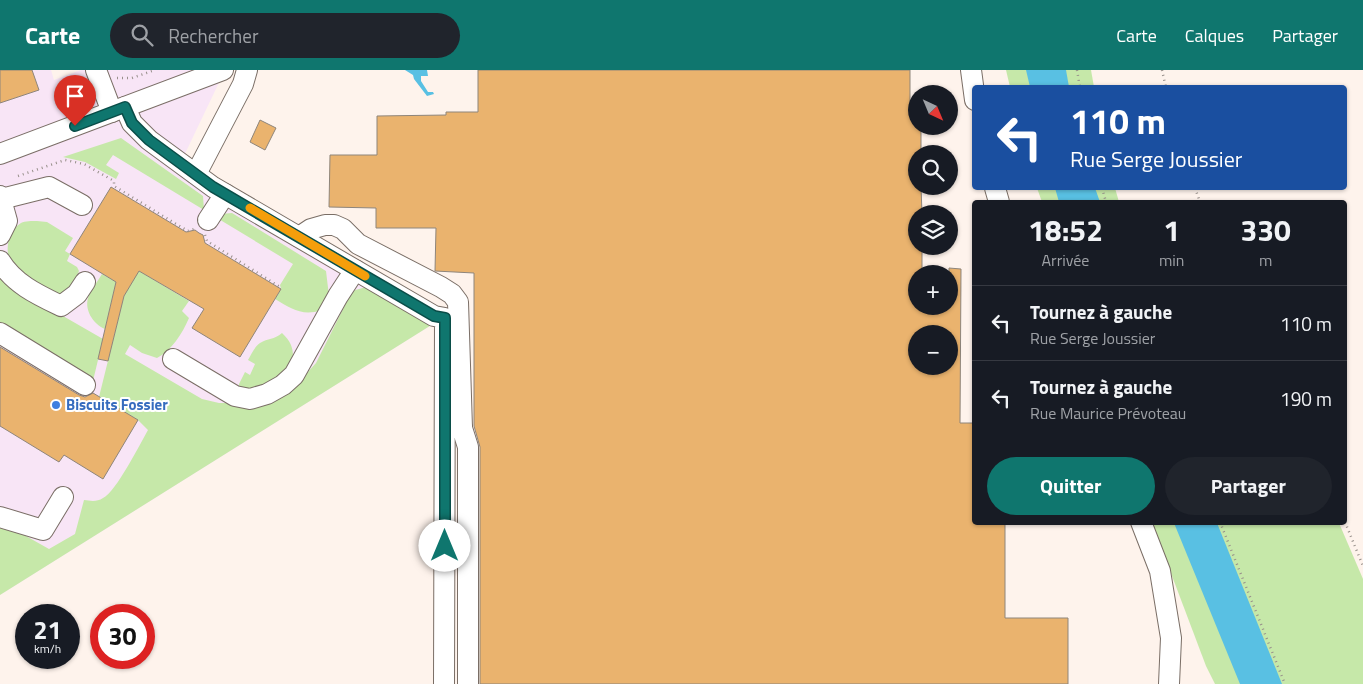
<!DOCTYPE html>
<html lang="fr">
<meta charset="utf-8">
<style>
:root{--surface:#171b24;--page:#20242c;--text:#f1f3f6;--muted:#9ea1a6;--line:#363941;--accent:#0f766e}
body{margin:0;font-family:"Titillium Web",sans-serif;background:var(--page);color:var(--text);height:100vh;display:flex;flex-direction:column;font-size:19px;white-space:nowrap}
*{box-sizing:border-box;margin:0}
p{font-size:16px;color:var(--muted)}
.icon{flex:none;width:28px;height:28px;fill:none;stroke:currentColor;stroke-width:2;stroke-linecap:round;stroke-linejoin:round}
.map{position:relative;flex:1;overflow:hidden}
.details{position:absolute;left:972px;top:130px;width:375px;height:325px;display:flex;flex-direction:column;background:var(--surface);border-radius:5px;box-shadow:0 1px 4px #0004}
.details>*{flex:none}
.banner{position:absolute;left:972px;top:15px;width:375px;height:105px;border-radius:5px;box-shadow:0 1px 4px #0004;background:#1a4fa0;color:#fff;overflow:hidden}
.needle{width:32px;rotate:136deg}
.controls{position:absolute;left:908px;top:15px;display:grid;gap:10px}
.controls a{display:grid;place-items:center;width:50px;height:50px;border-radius:50%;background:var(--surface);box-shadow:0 1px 4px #0004;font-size:25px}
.speed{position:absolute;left:15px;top:534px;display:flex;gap:10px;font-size:25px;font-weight:700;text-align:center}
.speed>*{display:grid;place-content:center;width:65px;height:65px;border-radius:50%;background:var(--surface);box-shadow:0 1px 4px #0004;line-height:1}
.speed small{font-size:12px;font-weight:400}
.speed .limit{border:8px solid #d22;background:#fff;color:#111}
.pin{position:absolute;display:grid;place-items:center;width:42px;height:42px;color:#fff;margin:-51px -21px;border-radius:50% 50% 50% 0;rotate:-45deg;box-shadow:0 0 5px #0007}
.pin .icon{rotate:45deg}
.me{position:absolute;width:55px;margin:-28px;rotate:0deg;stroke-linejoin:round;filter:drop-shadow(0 0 4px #0008)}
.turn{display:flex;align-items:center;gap:18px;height:105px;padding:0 15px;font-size:22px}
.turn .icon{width:65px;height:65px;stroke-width:2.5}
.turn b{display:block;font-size:35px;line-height:42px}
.eta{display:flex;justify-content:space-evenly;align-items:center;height:85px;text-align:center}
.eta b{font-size:30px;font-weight:700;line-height:35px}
.button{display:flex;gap:10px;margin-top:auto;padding:10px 15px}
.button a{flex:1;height:58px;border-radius:30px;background:var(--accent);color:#fff;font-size:20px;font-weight:700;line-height:58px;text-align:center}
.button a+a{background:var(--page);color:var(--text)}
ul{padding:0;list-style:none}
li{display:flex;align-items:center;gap:15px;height:75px;padding:0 15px;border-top:1px solid var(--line)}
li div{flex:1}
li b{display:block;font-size:19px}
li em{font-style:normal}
header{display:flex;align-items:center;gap:30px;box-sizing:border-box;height:70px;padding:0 25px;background:var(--accent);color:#fff}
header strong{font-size:24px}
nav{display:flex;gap:28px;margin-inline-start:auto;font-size:18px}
.search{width:350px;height:45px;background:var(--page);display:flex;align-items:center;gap:12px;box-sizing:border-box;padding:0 18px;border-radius:28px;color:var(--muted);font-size:19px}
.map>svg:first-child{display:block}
.commercial{fill:#f8e5f6}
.green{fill:#c6e8a9}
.water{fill:#59c0e3}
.building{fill:#eab36e;stroke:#8e857b;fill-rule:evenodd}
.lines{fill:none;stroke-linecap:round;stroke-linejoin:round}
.minor-casing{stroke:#7a6e66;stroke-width:22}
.path{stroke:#98908b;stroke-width:2.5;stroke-dasharray:1 4;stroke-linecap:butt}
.minor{stroke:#fff;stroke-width:20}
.route-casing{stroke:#0a4d48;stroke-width:12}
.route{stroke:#0f766e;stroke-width:9}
.slow{stroke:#f59e0b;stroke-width:9}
.shop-dot{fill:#3f7fe0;stroke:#fff;stroke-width:2}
.labels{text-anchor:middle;stroke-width:4;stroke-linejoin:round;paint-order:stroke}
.shop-label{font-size:15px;font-weight:bold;fill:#366cbe;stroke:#fff;text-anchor:start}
</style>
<header>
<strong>Carte</strong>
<div class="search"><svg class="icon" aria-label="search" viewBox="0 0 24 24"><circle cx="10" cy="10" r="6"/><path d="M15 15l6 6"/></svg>Rechercher</div>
<nav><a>Carte</a><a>Calques</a><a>Partager</a></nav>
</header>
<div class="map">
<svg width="1363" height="614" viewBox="0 0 1363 614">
<rect width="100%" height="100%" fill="#fef3ec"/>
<polygon class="commercial" points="0,0 51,0 54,10 81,0 225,0 182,90 433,254 0,525"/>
<g class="green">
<polygon points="1006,0 1091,0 1094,17 1010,17"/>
<polygon points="121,68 203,126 204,140 113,85 106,95 119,103 116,109 85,92 63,87"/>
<polygon points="1037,118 1115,118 1119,132 1042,132"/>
<path d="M232 143 326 201 329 226 321 240C303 247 290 238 275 229L281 219 280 215 293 194 217 148 221 144Z"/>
<path d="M37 151 47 152 73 168 65 181 70 184 67 191 77 197 79 201C71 219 69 226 49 227 41 220 15 203 12 196 4 183 7 161 21 153 25 151 32 151 37 151Z"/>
<path d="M139 201 189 231 182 241 189 248C182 264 172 280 157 288L142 283 130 275 125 284 202 329 219 333H240L306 304 316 293 352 221 373 215 433 254 0 525V454L10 457 49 479 75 464 84 430C91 431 97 432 103 428 116 422 140 374 148 360L138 350 99 327 126 218Z"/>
<path d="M102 204 116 212 105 259C93 254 83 239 89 225 92 218 98 211 102 204Z"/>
<polygon points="0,206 4,212 103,269 92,315 0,257"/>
<path d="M282 263C294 274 294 283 292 298L265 320 239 319V314L245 302 250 305 255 294 248 290C251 285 255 276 260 273 268 268 274 270 282 263Z"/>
<polygon points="1152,453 1339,453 1363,509 1363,614 1215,614 1206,596"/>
</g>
<g class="water">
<polygon points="405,0 427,0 428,6 421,6 421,11 428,22 433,22 434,24 427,26 414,9 413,5"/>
<polygon points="1026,0 1066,0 1069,17 1030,17"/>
<polygon points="1055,118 1095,118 1100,132 1059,132"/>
<polygon points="1174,453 1217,453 1282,614 1240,614"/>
</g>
<g class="building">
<polygon points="0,0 32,0 39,20 0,33"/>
<path d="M478 0H910V40H916V56H921V84H916V116H921L922 144H916V176H922V204H916V236H949V198L961 199 960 353H975V452H1005V548H1068V614H480V377L474 356V203L435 201 436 158H376V138L329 137 330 85H377V46L446 45V42H478ZM916 264H949V296H916Z"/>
<polygon points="260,50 276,58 265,80 250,72"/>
<polygon points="111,117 186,162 195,160 199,163 203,165 205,173 281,219 240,287 192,258 204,239 139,201 124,226 108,291 98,289 116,212 70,184"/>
<polygon points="0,277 79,325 85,327 93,323 138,350 103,409 64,385 59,392 0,356"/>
</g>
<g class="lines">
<g class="minor-casing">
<g id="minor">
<polyline points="96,0 112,42"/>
<polyline points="971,0 975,30"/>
<polyline points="125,37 132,53 149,70 213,117 434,246 445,248 444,614"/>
<polyline points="0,84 223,0"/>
<polyline points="196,104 243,14 247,0"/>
<polyline points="995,118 999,132"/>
<polyline points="0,126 7,151 0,165"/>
<polyline points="1,129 49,117 82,135"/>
<polyline points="208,150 225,124"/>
<polyline points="299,167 311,159 325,155 334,155 343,159 358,174 441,217 452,224 458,232 462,358"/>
<path d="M0 191C14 214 38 225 61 236L77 224 85 212"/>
<polyline points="0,263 85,315"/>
<polyline points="173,289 235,326 250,329 267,324 283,315 294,305 338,226 355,200"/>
<polyline points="450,358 462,358 468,377 468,614"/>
<polyline points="0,447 43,460 63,427"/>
<polyline points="1141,452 1160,501 1171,568 1169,614"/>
</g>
</g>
<g class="path">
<polyline points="1077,0 1080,18"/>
<polyline points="1162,0 1166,18"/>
<polyline points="117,8 132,8 155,0"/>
<polyline points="70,39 88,22"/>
<polyline points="18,106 65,90 84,94 114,111 114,116 181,157 188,161 194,159"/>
<polyline points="1102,118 1106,132"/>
<polyline points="1195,118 1200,132"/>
<polyline points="205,165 207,171 280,217"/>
<polyline points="1220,452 1285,614"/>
<polyline points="1345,452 1363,496"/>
</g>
<use href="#minor" class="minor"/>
</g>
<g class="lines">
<g class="route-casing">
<polyline id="route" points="75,56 125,37 132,53 149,70 213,117 434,246 445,248 445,476"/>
</g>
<use href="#route" class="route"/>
<polyline class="slow" points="250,138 365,206"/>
</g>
<circle class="shop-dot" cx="56" cy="335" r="5"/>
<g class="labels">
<g class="shop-label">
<text x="66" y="340">Biscuits Fossier</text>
</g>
</g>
</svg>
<div class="controls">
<a><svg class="needle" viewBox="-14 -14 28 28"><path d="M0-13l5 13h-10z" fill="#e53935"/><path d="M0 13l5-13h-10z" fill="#9ea1a6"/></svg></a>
<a><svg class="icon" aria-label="search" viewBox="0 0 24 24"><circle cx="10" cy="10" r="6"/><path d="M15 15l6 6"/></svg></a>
<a><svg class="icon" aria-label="layers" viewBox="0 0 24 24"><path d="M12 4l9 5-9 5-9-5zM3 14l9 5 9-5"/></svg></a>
<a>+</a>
<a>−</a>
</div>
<div class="speed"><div>21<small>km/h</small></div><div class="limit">30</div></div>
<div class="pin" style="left:75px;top:56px;background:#d93025"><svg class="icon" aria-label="arrive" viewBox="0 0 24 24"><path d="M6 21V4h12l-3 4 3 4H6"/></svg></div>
<svg class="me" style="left:445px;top:476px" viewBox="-20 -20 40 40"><circle r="19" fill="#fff"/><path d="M0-13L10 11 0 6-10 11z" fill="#0f766e"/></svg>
<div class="banner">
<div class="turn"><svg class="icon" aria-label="left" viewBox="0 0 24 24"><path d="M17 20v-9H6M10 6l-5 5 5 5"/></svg><div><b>110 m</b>Rue Serge Joussier</div></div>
</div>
<section class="details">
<div class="eta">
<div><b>18:52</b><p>Arrivée</p></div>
<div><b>1</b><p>min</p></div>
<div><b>330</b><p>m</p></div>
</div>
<ul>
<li><svg class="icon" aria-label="left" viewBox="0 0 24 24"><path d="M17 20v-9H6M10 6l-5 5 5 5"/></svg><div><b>Tournez à gauche</b><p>Rue Serge Joussier</p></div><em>110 m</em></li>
<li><svg class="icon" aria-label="left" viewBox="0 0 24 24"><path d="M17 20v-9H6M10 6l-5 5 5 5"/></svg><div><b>Tournez à gauche</b><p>Rue Maurice Prévoteau</p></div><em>190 m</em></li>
</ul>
<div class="button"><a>Quitter</a><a>Partager</a></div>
</section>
</div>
